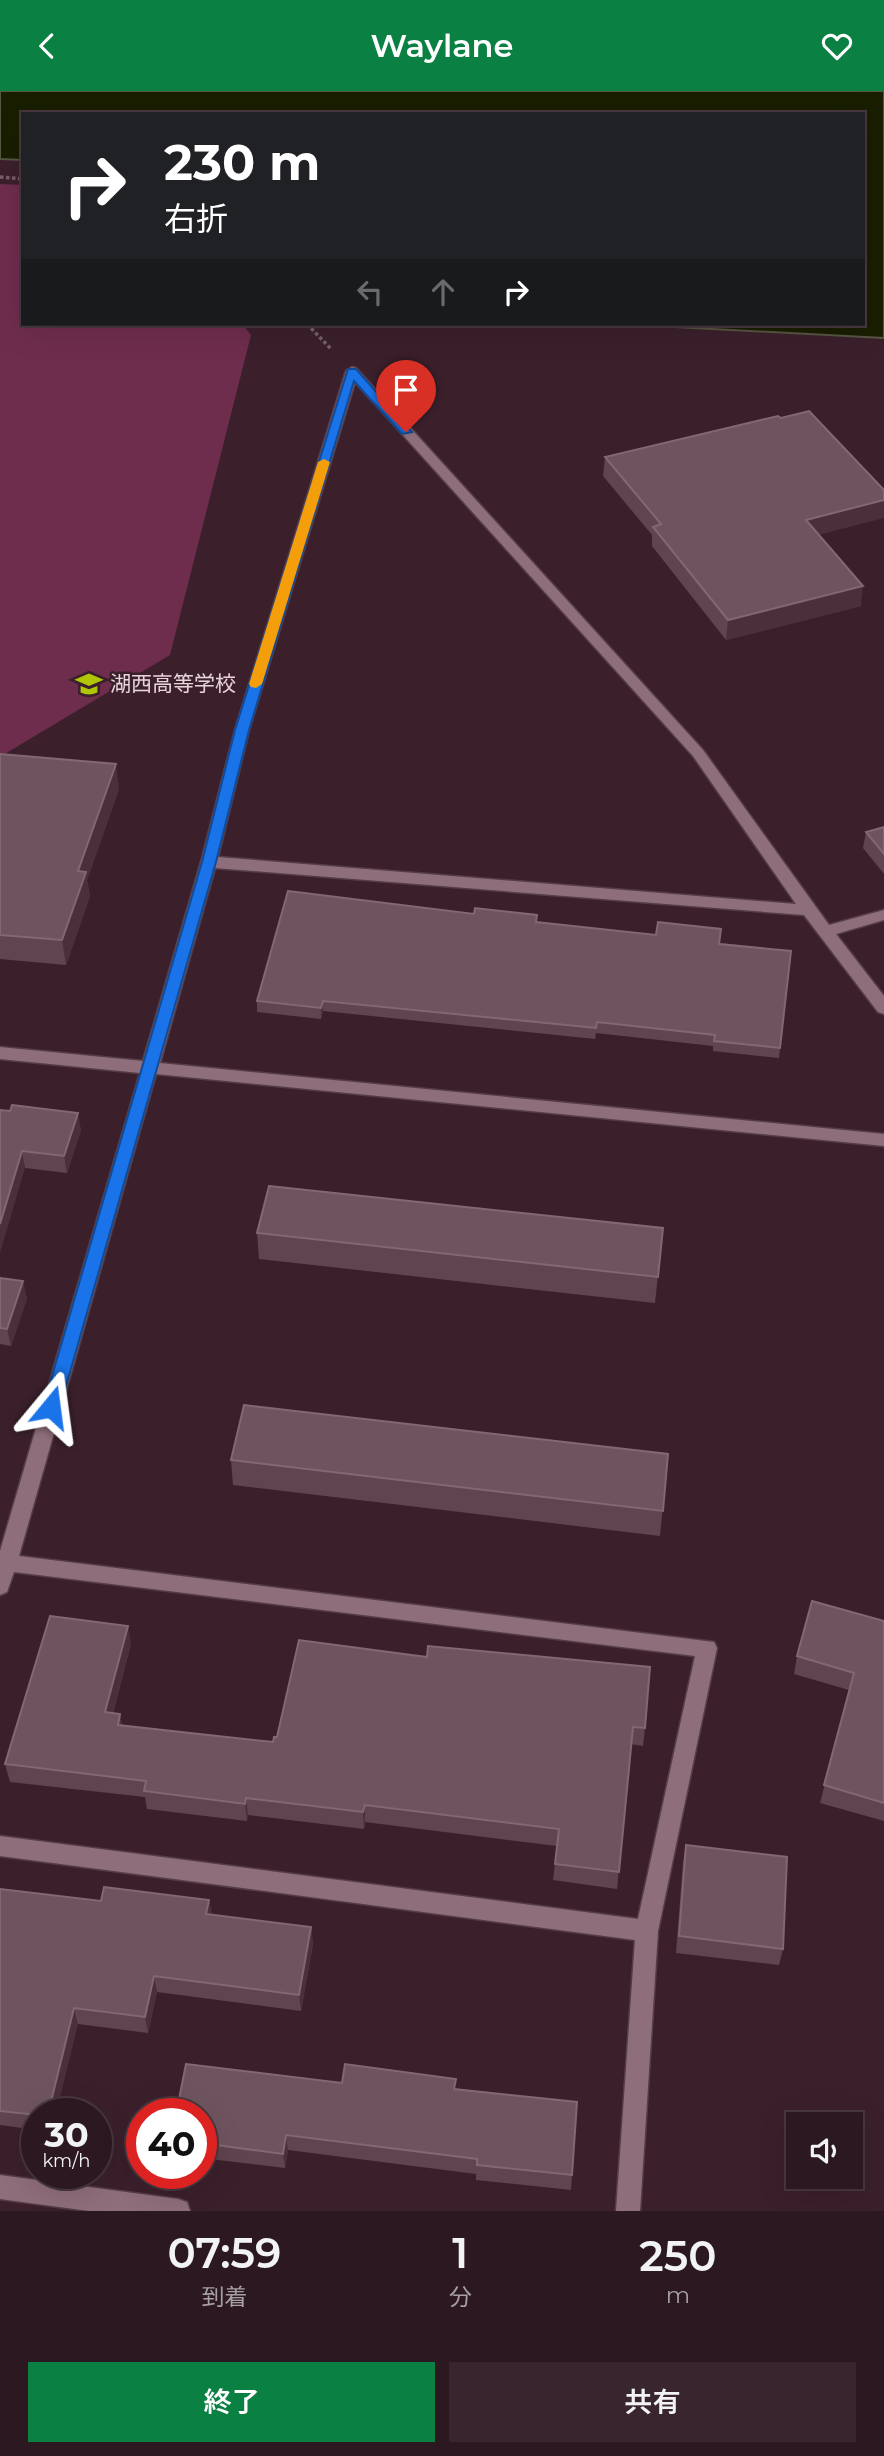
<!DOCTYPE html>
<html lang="ja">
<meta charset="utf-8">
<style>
:root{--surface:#2c1821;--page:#38252e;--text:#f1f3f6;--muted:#a6a0a5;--line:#48373f;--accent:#0b8043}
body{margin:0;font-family:Montserrat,"Noto Sans JP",sans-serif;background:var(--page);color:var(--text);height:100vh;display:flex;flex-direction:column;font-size:26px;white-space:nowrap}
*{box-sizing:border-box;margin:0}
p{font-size:23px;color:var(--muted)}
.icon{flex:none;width:38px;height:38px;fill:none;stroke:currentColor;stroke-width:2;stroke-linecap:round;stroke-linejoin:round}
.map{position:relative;height:2120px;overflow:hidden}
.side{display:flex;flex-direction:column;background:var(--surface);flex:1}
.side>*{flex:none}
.hud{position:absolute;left:21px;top:21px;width:844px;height:214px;border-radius:0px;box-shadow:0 7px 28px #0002,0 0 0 2px var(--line);background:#202124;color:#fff;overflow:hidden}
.tools{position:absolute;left:786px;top:2021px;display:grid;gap:14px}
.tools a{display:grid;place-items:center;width:77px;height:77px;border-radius:0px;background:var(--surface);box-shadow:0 7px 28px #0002,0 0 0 2px var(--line);font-size:35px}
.speed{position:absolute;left:21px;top:2007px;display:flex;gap:14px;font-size:35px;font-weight:700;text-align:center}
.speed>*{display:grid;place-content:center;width:91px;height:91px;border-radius:50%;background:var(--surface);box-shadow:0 7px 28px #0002,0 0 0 2px var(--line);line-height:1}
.speed small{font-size:18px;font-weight:400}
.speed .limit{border:10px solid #d22;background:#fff;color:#111}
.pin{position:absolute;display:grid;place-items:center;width:60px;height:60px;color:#fff;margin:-72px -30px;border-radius:50% 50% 50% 0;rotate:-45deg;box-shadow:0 0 7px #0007}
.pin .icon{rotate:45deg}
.me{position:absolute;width:77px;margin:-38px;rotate:16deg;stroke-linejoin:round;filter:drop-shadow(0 0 5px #0008)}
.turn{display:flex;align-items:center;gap:24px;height:147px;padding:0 28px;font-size:32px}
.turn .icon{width:91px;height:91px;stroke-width:2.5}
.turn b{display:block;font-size:49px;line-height:60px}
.lanes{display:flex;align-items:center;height:66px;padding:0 28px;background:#0003;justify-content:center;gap:35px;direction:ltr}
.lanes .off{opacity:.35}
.eta{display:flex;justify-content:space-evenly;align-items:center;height:119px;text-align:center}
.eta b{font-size:42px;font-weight:600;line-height:49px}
.primary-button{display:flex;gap:14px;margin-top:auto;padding:14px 28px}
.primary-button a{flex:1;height:80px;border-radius:0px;background:var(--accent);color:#fff;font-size:28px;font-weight:600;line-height:80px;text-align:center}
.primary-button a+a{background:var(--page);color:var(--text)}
header{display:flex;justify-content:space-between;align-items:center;height:91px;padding:0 28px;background:var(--accent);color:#fff;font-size:32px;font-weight:600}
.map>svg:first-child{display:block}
.green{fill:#6f2d4d}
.water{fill:#191e01;stroke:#575543;stroke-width:2}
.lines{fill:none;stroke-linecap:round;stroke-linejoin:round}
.minor-casing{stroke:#553d48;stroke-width:3}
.path{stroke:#775f69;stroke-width:3.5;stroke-dasharray:3.5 2.5;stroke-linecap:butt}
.minor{fill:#8f6e7b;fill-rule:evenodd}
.wall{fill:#604450}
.shaded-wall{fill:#4b2f3b}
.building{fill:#6f545f;stroke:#826872;stroke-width:2}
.route{fill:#1a73e8;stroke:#114b97;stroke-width:2}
.slow{fill:#f59e0b}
.labels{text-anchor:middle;stroke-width:5;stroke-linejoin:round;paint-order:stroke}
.poi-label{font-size:21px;fill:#e8d5dc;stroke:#3b202c;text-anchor:start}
</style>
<header><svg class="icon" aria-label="back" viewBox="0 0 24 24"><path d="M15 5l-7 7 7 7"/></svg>Waylane<svg class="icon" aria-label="heart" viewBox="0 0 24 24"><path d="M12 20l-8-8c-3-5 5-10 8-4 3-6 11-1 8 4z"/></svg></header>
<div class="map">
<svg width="884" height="2120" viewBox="0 0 884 2120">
<rect width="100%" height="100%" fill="#3b202c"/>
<polygon class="green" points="0,93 23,94 23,233 242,233 251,244 170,564 3,664 0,664"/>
<polygon class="water" points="0,0 884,0 884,247 618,233 863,233 863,23 23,23 23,69 0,68"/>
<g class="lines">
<g class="minor-casing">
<g id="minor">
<path d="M352 276 356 277 703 659 829 834 884 819V829L836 843 884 905V923L878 921 804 824 215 777 160 972 884 1043V1055L156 983 19 1465 714 1551 717 1557 658 1840 640 2120H616L635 1849 0 1765V1745L638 1828 695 1565 14 1481 7 1501 0 1504V1460L140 982 0 968V956L143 970 201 771 235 639 346 280ZM355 291 693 665 796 813 218 766 249 639Z"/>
<polygon points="0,2084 178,2108 187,2111 190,2120 89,2120 0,2108"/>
</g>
</g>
<g class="path">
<polyline points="0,86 23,88"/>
<polyline points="307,233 332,259"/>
</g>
<use href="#minor" class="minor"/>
</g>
<g class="wall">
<polygon points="605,366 819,444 861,515 726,549 652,455 652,444 603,385"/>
<polygon points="0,663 119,698 87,789 90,805 66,874 0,868"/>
<polygon points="884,736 884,783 863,757 866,741"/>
<polygon points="537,831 791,860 779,967 713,960 713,955 596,942 595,948 323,920 321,928 257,921 257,910"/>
<polygon points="10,1020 81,1039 67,1082 25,1077"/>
<polygon points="663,1137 655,1212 259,1168 257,1142"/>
<polygon points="0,1187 27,1207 11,1255 0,1253"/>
<polygon points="668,1363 660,1445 233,1394 231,1369"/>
<polygon points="884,1530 884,1730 820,1712 849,1599 794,1583 797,1565"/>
<polygon points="299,1549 645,1637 643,1655 631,1653 617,1798 553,1789 557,1755 365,1731 364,1738 248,1724 247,1730 147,1718 145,1706 10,1691 5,1673 131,1553 113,1622 120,1623 122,1634 273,1651 277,1646"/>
<polygon points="686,1754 783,1858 779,1874 676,1862 683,1771"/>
<polygon points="0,1798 101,1810 209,1809 212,1824 311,1836 313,1853 301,1920 157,1901 148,1942 78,1933 37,2023 37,2039 0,2034"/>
<polygon points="342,1992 455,1998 572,2084 571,2099 476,2089 476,2083 288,2059 285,2077 201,2067 201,2023"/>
</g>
<g class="shaded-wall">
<polygon points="884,409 884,427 803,448 806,429"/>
<polygon points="863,495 861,515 726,549 728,529"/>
<polygon points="116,673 119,698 87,789 90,805 66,874 62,849 78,780"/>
<polygon points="323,910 323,920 321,928 321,917"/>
<polygon points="78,1022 81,1039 67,1082 64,1065"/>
<polygon points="22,1060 25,1077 0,1162 0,1133"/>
<polygon points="23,1190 27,1207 11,1255 7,1238"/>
<polygon points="128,1535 131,1553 108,1639 105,1621"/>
<polygon points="120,1623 124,1641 118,1634"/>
<polygon points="246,1707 248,1724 247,1730 245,1713"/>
<polygon points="365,1714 365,1731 364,1738 363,1721"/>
<polygon points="209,1809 212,1825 206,1823"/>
<polygon points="311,1836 313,1853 301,1920 299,1904"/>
<polygon points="154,1885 157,1901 148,1942 145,1926"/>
<polygon points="74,1917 78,1933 56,2023 48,2023"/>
<polygon points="286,2044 288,2059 285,2077 283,2063"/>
</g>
<g class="building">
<polygon points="809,320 884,399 884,409 806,429 863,495 728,529 653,436 661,433 605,366 778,325 781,327"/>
<polygon points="0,663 116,673 78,780 86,781 62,849 0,844"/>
<polygon points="884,736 884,763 866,741"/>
<polygon points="288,800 474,823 475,817 537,824 536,831 656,844 658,831 721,838 719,853 791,860 780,957 714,950 715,944 597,931 596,937 323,910 321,917 257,910"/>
<polygon points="12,1014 78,1022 64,1065 22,1060 0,1133 0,1019 10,1020"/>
<polygon points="269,1095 663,1137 658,1186 257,1142"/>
<polygon points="0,1187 23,1190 7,1238 0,1237"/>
<polygon points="244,1314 668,1363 663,1420 231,1369"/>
<polygon points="812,1510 884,1530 884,1712 824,1694 854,1582 797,1565"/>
<polygon points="50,1525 128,1535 105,1621 120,1623 118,1634 273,1651 274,1646 277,1646 299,1549 427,1566 428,1555 650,1576 645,1637 633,1636 619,1781 555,1773 559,1738 365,1714 363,1721 246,1707 245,1713 144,1700 146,1690 5,1673"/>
<polygon points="686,1754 787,1766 783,1858 679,1845"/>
<polygon points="104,1796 209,1809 206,1823 311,1836 299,1904 154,1885 145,1926 74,1917 48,2023 37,2023 37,2024 0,2020 0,1798 101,1810"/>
<polygon points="186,1973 342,1992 345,1973 456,1988 454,1998 577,2011 572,2084 477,2074 477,2068 286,2044 283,2063 201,2052 201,2023 176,2023"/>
</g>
<polygon class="route" points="348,278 356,278 412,341 402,343 354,290 249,639 216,771 60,1316 57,1321 45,1321 43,1316 202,771 235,639"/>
<polygon class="slow" points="324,368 330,371 262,593 256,597 251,596 249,593 318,371"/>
<defs>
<g id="school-bare" transform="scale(2.1)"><path d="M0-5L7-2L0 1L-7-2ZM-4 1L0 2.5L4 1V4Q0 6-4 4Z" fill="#afc506" stroke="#3b202c" stroke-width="2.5" paint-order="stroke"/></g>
</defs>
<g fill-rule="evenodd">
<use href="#school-bare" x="89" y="593"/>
</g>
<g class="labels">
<g class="poi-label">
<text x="110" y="600">湖西高等学校</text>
</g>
</g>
</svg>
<div class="tools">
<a><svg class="icon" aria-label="sound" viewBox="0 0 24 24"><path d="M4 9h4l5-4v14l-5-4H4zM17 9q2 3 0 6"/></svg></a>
</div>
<div class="speed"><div>30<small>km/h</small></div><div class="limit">40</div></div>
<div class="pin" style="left:406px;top:341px;background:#d93025"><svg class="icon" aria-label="arrive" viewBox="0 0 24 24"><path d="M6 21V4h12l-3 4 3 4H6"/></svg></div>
<svg class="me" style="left:51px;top:1316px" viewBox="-20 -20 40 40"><path d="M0-17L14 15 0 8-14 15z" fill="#1a73e8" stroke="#fff" stroke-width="4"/></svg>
<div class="hud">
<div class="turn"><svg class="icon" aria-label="right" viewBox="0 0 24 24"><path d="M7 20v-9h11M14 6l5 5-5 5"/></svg><div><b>230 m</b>右折</div></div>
<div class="lanes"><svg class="icon off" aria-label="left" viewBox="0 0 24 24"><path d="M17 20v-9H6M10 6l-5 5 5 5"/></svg><svg class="icon off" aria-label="ahead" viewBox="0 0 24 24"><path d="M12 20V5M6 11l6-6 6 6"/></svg><svg class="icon" aria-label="right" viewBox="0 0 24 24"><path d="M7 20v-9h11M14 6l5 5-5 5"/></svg></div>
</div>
</div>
<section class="side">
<div class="eta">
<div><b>07:59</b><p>到着</p></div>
<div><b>1</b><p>分</p></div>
<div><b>250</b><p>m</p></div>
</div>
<div class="primary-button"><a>終了</a><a>共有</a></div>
</section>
